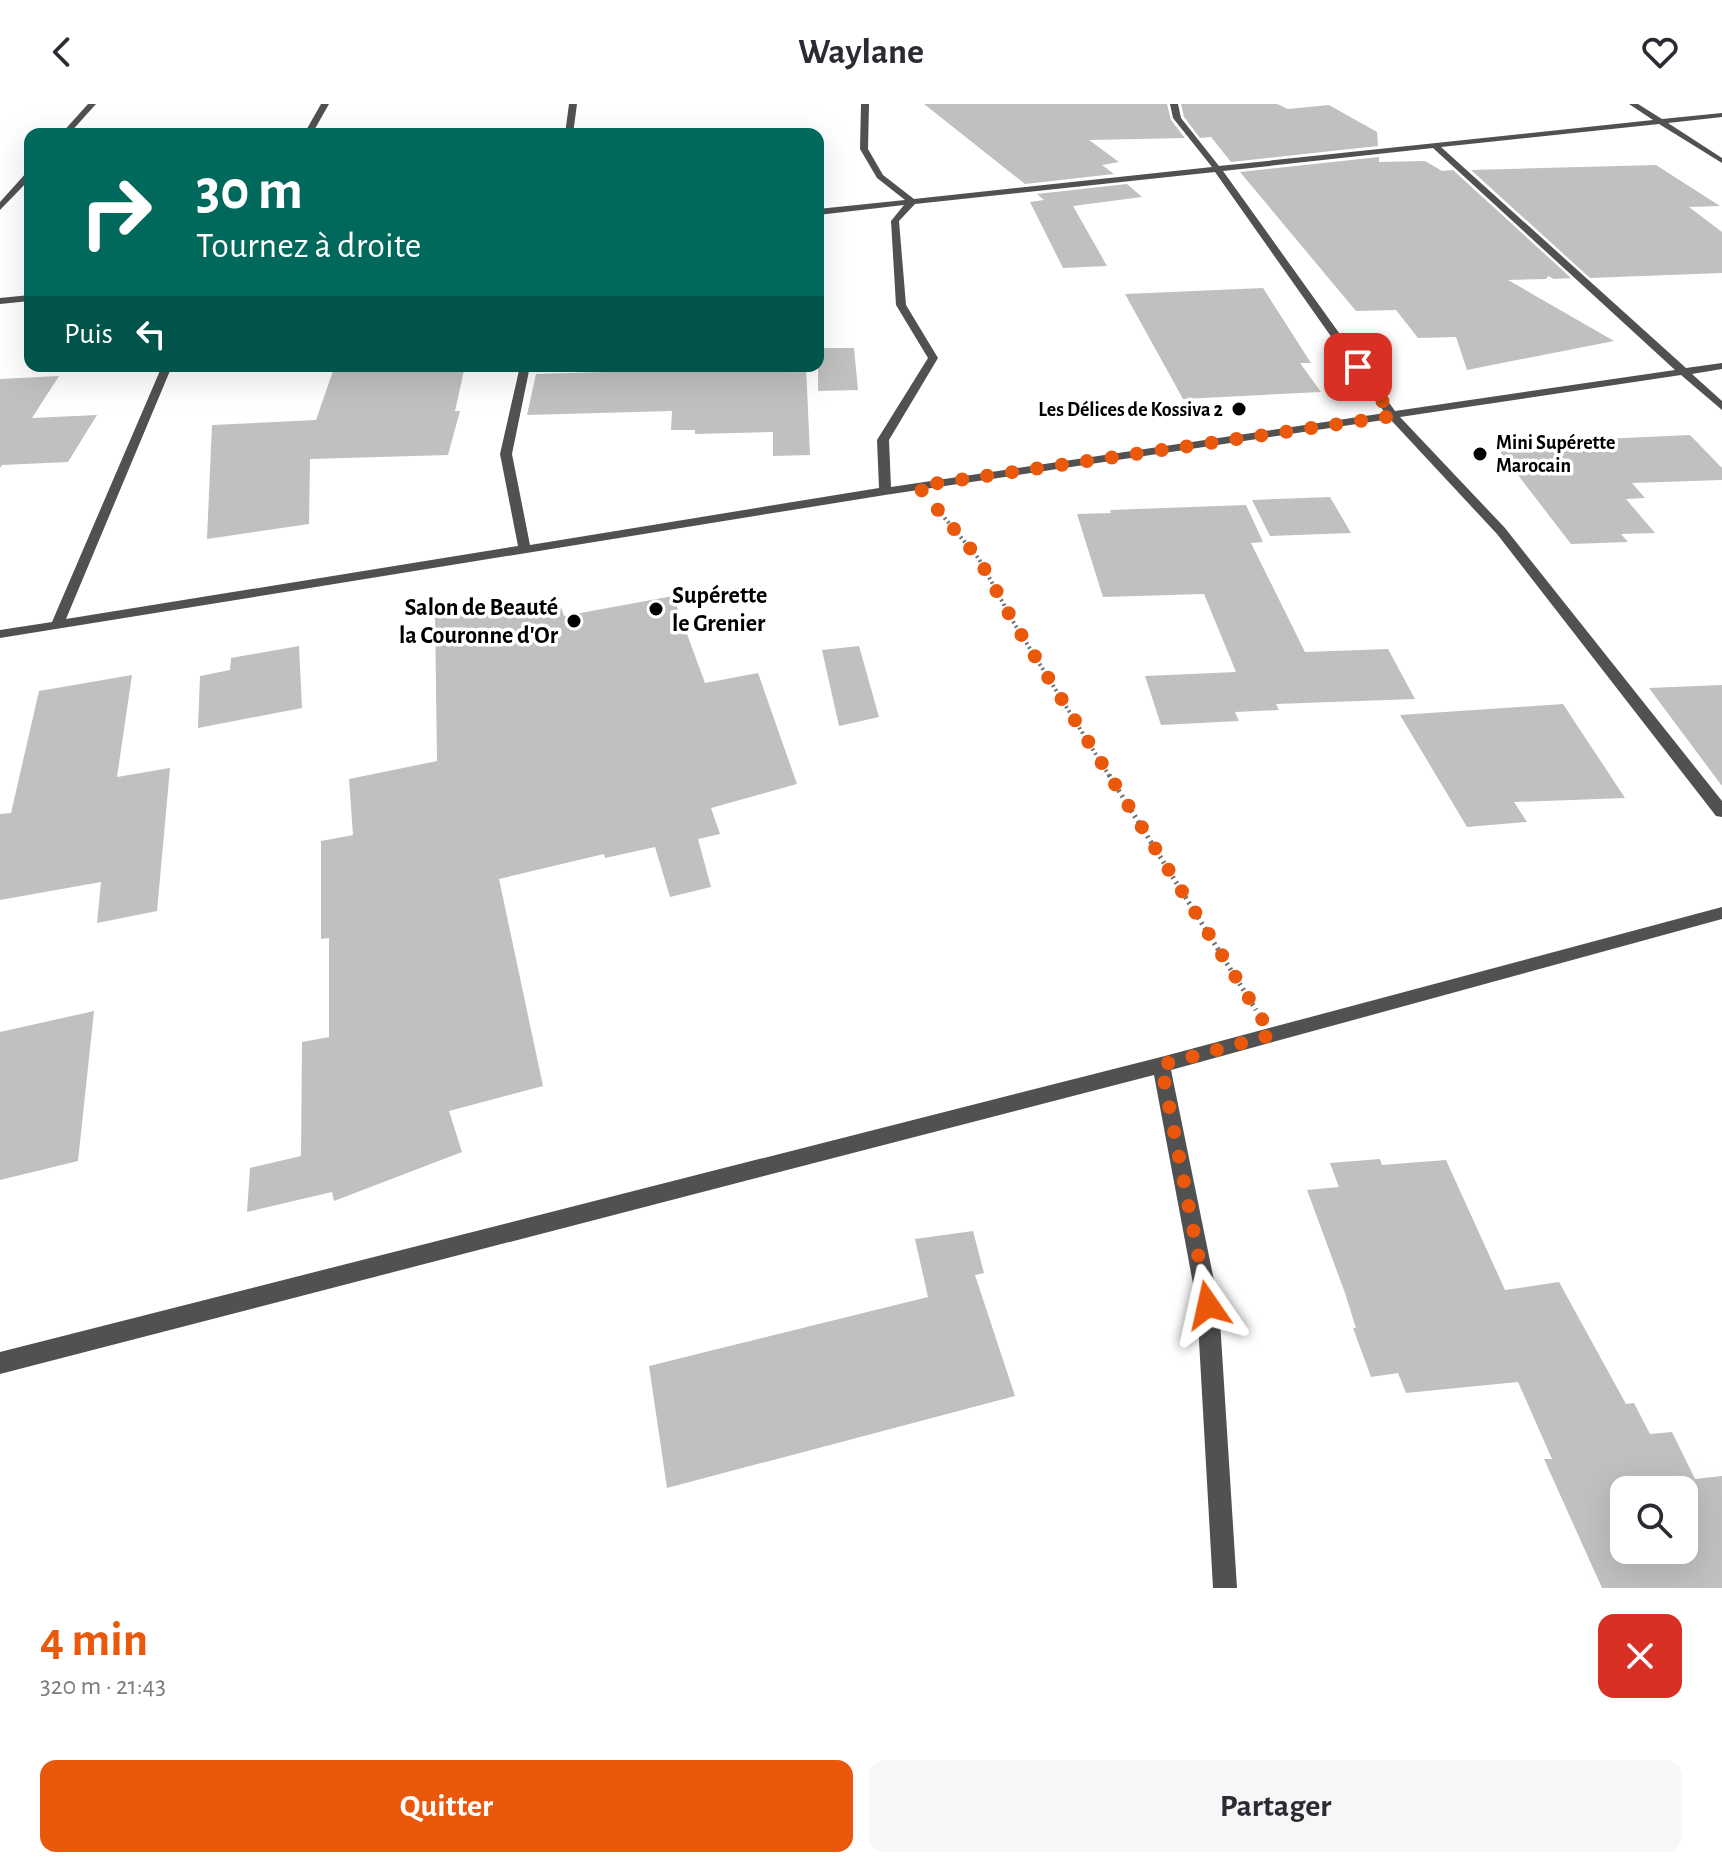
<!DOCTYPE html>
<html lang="fr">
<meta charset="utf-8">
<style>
:root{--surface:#fff;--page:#f7f7f7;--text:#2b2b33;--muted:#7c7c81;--accent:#ea580c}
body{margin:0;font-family:"Alegreya Sans",sans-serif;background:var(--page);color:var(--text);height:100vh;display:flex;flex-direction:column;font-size:30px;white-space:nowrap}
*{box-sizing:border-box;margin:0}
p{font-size:26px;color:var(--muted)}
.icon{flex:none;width:44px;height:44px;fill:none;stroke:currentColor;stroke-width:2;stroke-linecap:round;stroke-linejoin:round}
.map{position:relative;height:1484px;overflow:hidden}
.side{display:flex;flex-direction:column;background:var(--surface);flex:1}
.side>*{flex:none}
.banner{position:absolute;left:24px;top:24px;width:800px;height:244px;border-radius:16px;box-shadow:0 8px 32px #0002;background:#00695c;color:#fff;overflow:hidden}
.controls{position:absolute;left:1610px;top:1372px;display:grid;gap:16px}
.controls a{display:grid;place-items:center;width:88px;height:88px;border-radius:16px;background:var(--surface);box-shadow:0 8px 32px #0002;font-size:40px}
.pin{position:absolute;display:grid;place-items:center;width:68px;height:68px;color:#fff;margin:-34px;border-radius:16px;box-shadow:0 4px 12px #0006}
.me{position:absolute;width:88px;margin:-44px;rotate:349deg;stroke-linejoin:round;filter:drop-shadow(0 0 6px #0008)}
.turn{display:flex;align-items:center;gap:28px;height:168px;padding:0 40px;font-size:36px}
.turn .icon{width:104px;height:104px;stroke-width:2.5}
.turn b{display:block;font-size:56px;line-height:68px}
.then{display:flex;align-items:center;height:76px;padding:0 40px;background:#0003;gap:16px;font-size:30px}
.round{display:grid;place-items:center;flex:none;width:84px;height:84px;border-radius:16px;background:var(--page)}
.head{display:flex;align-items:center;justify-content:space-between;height:136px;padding:0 40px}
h1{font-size:48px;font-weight:700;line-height:60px;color:var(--accent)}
.cta{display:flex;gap:16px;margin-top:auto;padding:16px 40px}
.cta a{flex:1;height:92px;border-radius:16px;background:var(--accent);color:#fff;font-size:32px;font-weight:700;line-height:92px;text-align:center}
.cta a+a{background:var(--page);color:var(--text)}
header{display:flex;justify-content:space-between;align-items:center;height:104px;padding:0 40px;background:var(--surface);font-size:36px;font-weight:700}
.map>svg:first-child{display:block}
.building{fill:#c0c0c0;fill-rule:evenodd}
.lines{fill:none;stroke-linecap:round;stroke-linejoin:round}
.path-far1{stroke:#737373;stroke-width:4;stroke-dasharray:2 3;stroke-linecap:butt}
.path{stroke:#737373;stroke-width:5;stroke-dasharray:2 4;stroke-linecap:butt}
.minor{fill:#515151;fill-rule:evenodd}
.route{stroke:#ea580c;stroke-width:14;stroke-dasharray:0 25.2}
.poi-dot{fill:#000;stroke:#fff;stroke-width:3}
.labels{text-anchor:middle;stroke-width:7;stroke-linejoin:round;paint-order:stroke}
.far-poi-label{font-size:20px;font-weight:bold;fill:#000;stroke:#fff;text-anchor:end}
.poi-label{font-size:24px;font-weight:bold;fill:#000;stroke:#fff;text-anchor:start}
</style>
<header><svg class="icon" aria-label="back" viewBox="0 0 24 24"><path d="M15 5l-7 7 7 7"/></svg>Waylane<svg class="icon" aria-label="heart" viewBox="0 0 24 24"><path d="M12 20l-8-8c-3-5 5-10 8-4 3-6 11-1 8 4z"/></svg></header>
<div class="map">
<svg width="1722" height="1484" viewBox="0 0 1722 1484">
<rect width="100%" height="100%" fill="#fff"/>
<g class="building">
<polygon points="924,0 1167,0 1171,16 1185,34 1089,36 1119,58 1102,61 1114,70 1025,80"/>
<polygon points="1181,0 1277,0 1288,5 1329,1 1377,28 1378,42 1231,58 1211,33 1200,34 1184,13"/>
<polygon points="1379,53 1379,58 1425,57 1442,67 1453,66 1571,174 1554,175 1548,172 1546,175 1508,176 1614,237 1467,266 1456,233 1418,234 1396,206 1356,207 1240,68"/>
<polygon points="1656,61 1720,102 1689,103 1722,128 1722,169 1590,174 1471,66"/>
<polygon points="1127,80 1142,93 1073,102 1107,162 1063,164 1030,98 1044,96 1037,90"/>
<polygon points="1263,184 1311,259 1300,259 1321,288 1183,295 1125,190"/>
<polygon points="818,244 854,244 858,286 818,287"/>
<polygon points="465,262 455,307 460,307 448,351 310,355 309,420 207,435 212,321 316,316 333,267"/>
<polygon points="638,262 806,262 810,351 773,352 773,328 695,330 695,326 671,326 672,307 527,311 536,270 637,267"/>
<polygon points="59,272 32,314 97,311 68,358 2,361 0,364 0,275"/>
<polygon points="1690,331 1722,364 1722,376 1632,379 1645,394 1626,395 1655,429 1621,430 1628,438 1571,440 1494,340"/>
<polygon points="1330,393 1351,429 1270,432 1252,396"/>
<polygon points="1246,401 1263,438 1251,439 1305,548 1388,545 1415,595 1276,600 1279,606 1235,608 1239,617 1161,621 1145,572 1236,568 1204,490 1103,493 1077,410 1111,409 1110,406"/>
<polygon points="673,492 705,579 758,569 797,680 711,704 720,730 698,735 711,783 670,793 655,743 605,754 604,750 499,775 543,982 449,1007 462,1048 334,1097 332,1088 247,1108 250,1064 301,1052 302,938 329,933 329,834 321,835 321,737 353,731 349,675 437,657 435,510 505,496 511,514 561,503 564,512"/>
<polygon points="299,542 302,604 198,624 200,572 230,566 231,554"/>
<polygon points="859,542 879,613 839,622 822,546"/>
<polygon points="132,571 117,673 170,664 157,807 97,819 101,778 0,796 0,710 11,709 39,587"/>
<polygon points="1722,581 1722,682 1649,584"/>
<polygon points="1563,600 1625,694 1514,698 1527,718 1467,723 1400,611"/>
<polygon points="94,907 78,1057 0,1076 0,928"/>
<path d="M1380 1055 1382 1061 1446 1056 1505 1186 1559 1178 1626 1300 1634 1299 1650 1330 1672 1328 1695 1375 1722 1372V1484H1602L1544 1355H1552L1518 1278 1406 1289 1398 1269 1371 1273 1353 1224H1356L1345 1189 1307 1086 1339 1083 1330 1059ZM1624 1386H1684V1446H1624Z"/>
<polygon points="973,1127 984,1169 975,1171 1015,1292 667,1384 649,1262 928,1193 915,1135"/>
</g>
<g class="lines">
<polyline class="path-far1" points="938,406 979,455 1014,519 1110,673"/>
<polyline class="path" points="1109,671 1256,906"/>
<g class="minor">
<polygon points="88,0 96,0 69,30 61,30"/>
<polygon points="321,0 329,0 312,30 304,30"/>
<polygon points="569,0 577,0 573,30 565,30"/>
<path d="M861 0H869L868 45 883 71 914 95 1212 63 1173 14 1170 0H1178L1181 14 1219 62 1653 16 1629 0H1638L1662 15 1722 9V13L1668 19 1722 54V59L1659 20 1441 43 1686 264 1722 259V265L1692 270 1722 297V306L1681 271 1400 313 1505 424 1722 697V713L1716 712 1497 430 1390 315 885 391 0 534V526L52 518 162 262H172L66 515 518 442 500 350 520 262H530L512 350 530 441 879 384 877 336 928 254 896 201 891 117 904 101 818 111V105L905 96 877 74 860 45ZM1433 44 1675 266 1395 307 1223 67ZM1215 68 1385 309 891 383 889 336 938 254 906 201 899 117 915 100Z"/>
<polygon points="27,68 30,68 30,75 0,106 0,98"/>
<polygon points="30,191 30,197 0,200 0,194"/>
<polygon points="1722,803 1722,815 1171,966 1219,1201 1237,1484 1213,1484 1197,1201 1154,971 0,1270 0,1248 1161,953"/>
</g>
</g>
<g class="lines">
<polyline class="route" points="1208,1201 1161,961 1272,931 1014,519 979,455 918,382 1393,312 1358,263"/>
</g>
<g class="poi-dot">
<circle cx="1239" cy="305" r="8"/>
<circle cx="1480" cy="350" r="8"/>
<circle cx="656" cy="505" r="8"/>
<circle cx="574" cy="517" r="8"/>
</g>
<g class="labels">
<g class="far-poi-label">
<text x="1223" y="312">Les Délices de Kossiva 2</text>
<text x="1496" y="345" text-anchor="start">Mini Supérette<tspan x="1496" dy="23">Marocain</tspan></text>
</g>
<g class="poi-label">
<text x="672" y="499">Supérette<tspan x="672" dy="28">le Grenier</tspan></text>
<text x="558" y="511" text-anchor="end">Salon de Beauté<tspan x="558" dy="28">la Couronne d'Or</tspan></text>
</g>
</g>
</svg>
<div class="controls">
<a><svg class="icon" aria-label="search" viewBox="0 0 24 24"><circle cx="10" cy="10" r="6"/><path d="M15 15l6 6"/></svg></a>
</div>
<div class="pin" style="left:1358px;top:263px;background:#d93025"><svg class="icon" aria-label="arrive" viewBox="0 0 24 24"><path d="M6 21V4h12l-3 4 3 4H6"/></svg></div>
<svg class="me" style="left:1208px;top:1201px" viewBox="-20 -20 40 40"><path d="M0-17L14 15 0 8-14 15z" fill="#ea580c" stroke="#fff" stroke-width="4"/></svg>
<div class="banner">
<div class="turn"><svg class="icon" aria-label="right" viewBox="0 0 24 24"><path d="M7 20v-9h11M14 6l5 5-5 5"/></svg><div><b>30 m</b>Tournez à droite</div></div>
<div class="then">Puis<svg class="icon" aria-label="left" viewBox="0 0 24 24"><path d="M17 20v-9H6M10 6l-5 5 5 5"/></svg></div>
</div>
</div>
<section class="side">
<div class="head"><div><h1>4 min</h1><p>320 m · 21:43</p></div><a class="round" style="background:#d93025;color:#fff"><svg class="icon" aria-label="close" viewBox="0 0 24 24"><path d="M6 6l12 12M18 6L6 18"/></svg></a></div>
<div class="cta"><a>Quitter</a><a>Partager</a></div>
</section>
